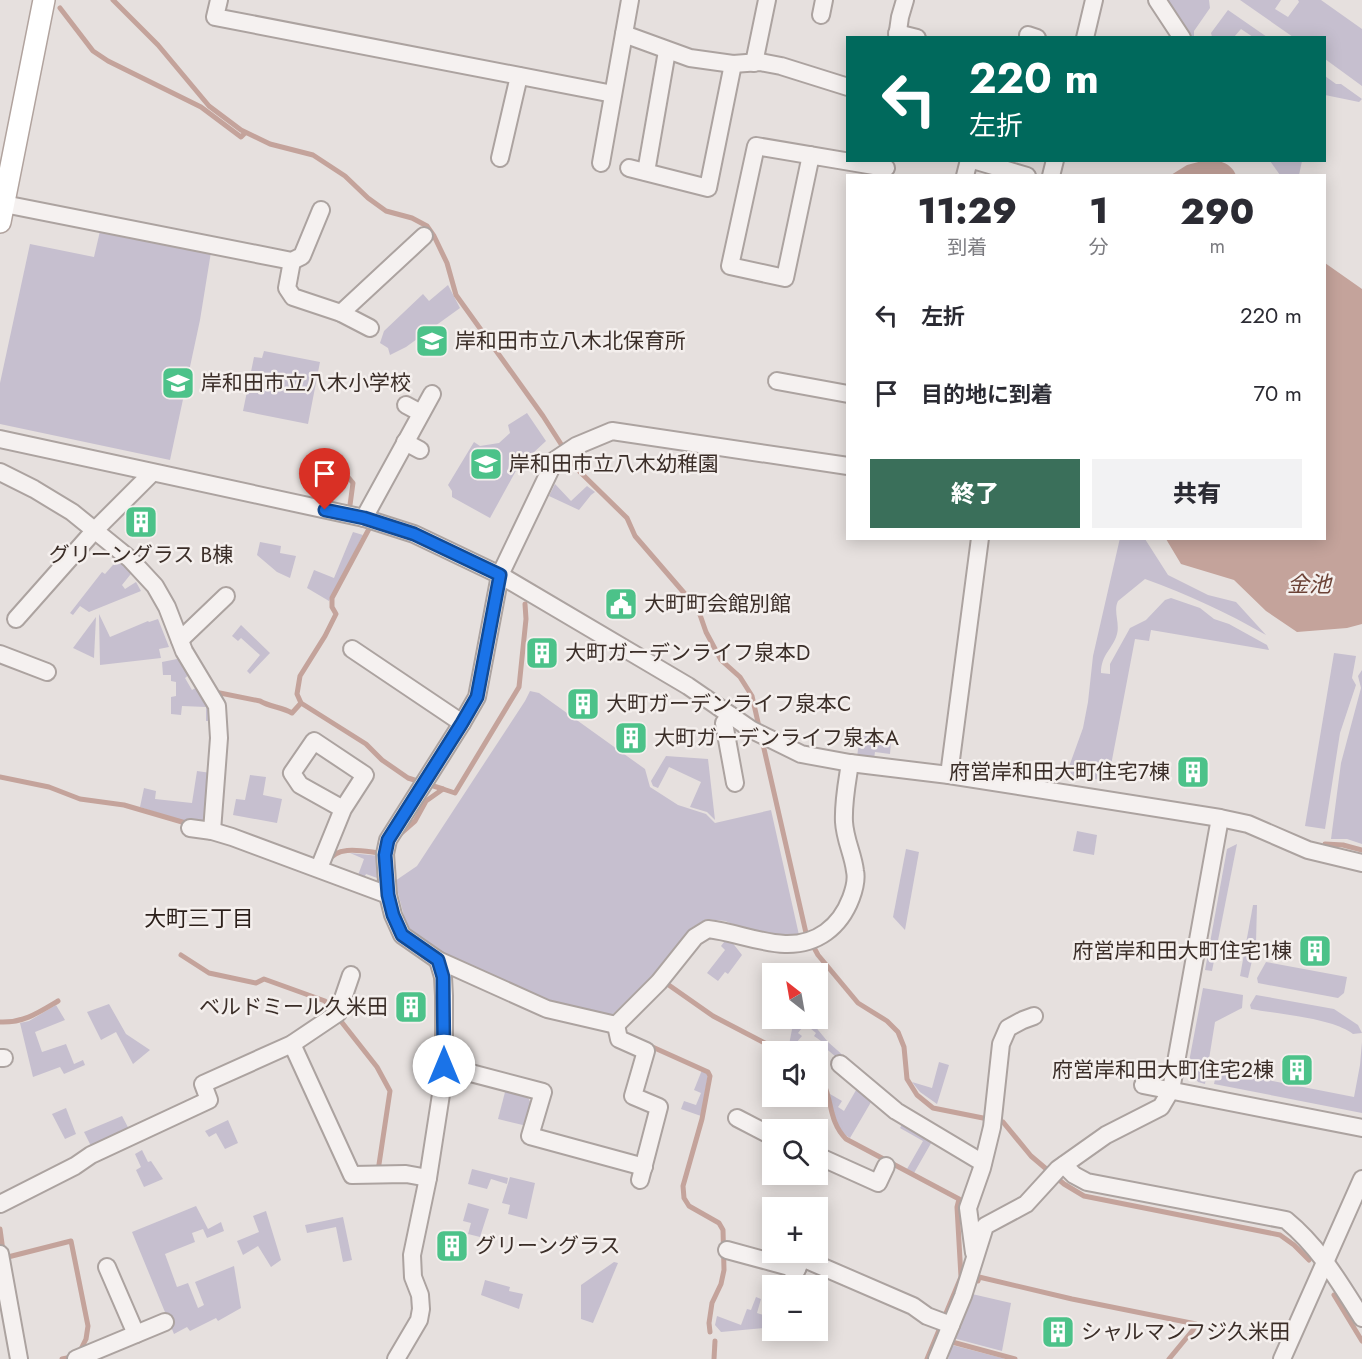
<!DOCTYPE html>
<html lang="ja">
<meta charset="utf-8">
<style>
:root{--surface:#fff;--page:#f2f2f3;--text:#2b2b33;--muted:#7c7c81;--accent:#3a6f5a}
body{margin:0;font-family:Jost,"Noto Sans JP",sans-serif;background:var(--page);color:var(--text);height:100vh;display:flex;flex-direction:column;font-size:22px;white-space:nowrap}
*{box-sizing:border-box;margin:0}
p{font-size:20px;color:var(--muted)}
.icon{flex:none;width:33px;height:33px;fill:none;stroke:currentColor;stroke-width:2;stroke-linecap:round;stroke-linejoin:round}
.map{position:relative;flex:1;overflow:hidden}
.drawer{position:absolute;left:846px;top:174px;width:480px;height:366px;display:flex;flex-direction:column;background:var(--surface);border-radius:0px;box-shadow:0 3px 15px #0003}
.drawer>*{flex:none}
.banner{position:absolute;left:846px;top:36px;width:480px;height:126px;border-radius:0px;box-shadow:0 3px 15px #0003;background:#00695c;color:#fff;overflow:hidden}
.needle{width:39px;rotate:329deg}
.tools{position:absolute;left:762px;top:963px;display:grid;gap:12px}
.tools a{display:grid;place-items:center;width:66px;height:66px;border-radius:0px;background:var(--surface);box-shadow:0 3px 15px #0003;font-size:30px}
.pin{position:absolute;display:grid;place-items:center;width:51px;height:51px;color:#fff;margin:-62px -26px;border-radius:50% 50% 50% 0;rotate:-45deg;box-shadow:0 0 6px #0007}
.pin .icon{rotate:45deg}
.me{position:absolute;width:66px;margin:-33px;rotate:0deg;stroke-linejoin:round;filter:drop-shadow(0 0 4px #0008)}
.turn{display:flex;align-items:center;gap:21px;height:126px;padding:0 24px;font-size:27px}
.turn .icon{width:78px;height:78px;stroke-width:2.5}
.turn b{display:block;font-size:42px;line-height:51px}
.eta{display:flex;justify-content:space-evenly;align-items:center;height:102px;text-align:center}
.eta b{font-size:36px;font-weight:800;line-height:42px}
.action{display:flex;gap:12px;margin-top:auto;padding:12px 24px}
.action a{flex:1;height:69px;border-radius:0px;background:var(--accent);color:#fff;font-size:24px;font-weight:800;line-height:69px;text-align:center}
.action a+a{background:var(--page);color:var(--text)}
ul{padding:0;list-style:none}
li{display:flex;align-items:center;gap:18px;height:78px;padding:0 24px}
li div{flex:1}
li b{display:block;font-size:22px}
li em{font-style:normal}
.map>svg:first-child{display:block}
.green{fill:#c6bfcf}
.water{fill:#c4a39b}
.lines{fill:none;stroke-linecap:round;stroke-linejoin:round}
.stream{stroke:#c4a39b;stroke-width:5}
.minor-casing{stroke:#aca3a0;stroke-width:20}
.major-casing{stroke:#b1a39e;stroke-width:24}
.minor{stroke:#f5f1f0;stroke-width:16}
.major{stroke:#fff;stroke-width:21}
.route-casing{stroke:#114b97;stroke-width:15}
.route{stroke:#1a73e8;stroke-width:10}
.labels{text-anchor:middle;stroke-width:5;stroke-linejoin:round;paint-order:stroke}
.poi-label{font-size:21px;fill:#3b2e28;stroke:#f4efed;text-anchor:start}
.water-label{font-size:22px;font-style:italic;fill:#6c4236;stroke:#f4efed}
.neighbourhood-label{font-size:22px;fill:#2c201b;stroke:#f4efed}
</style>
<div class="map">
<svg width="1362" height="1359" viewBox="0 0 1362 1359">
<rect width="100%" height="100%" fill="#e6e0de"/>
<g class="green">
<polygon points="1166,0 1209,0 1210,8 1194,31 1194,37 1190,37"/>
<polygon points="1240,0 1281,0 1275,9 1288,17 1299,2 1298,0 1321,0 1362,29 1362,86 1325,59 1324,38 1293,37"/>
<polygon points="1228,10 1267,37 1253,37 1241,29 1234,37 1212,37 1211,33"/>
<polygon points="1325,76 1336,84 1341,84 1362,99 1359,102 1325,95"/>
<polygon points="1270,161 1302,161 1299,175 1280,175"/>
<polygon points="100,231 211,252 200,320 170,460 0,424 0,383 30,244 94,257"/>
<polygon points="448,285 460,308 406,347 390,355 388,348 380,343 384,331 423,294 429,301"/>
<polygon points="264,351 320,362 308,424 243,411 254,357 262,358"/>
<polygon points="527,413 546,441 518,467 490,518 452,497 452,491 448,485 474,442 480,446 499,443 510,433 508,425"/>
<polygon points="555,484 571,501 587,486 595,492 591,495 579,510 549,496"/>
<polygon points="353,532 363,535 329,601 307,588 314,570 334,578"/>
<path d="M1120 538 1145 539 1168 575 1208 595 1236 602 1266 635C1226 612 1189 595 1145 579L1118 601C1113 611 1120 623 1117 634 1113 649 1101 654 1101 673L1110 674V664L1130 628 1146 620 1165 600 1171 598 1200 608 1214 619 1229 624 1267 645 1269 650 1151 630 1149 641 1135 639 1108 781 1066 775 1083 728 1088 702 1093 656Z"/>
<polygon points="260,542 281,546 280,553 296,556 290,578 277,572 257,555"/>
<polygon points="119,558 134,570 122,585 125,589 136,582 141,591 89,612 80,606 73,615 70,613 102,572 105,574"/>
<polygon points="99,614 110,637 148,621 149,622 158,619 169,647 159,649 161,658 100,665"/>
<polygon points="96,617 94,658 73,648"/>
<polygon points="241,625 270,653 250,674 247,671 260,655 241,638 238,641 232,636"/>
<polygon points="1334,653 1356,656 1352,678 1356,685 1340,733 1325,829 1305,826"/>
<polygon points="182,658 191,673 185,678 192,690 199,686 212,706 213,721 206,721 206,707 182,706 181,715 171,714 171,697 176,696 176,682 171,681 171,675 163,675 162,662"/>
<polygon points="1362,670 1362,844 1347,839 1331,839 1341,763 1361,688 1358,676"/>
<polygon points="530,691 539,693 645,769 650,787 678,805 706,814 715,823 771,810 799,935 785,937 765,936 725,921 706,919 691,928 653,975 612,1015 547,1002 441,952 413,932 406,924 395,881 417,866 525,701"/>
<polygon points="860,735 877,737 877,741 891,743 890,754 875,752 874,759 857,757"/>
<polygon points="666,756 708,759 715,820 707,812 690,807 701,782 669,767 658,788 653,786 651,781"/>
<polygon points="197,771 211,773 205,823 182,821 140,807 144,788 156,791 155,799 192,803"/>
<polygon points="250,775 266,777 263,795 282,799 277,823 233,815 236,799 245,800"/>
<polygon points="1077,831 1097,835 1094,855 1073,851"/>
<polygon points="1237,844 1212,971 1205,970 1227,849"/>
<polygon points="906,849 919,852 905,930 893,917"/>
<polygon points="350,853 380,856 380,879 366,874 363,880 357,878 364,859"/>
<polygon points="1253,905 1257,905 1256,943 1248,978 1240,976"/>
<polygon points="728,937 742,955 728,974 725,972 718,981 707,973 725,950 721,946"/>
<polygon points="1266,962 1347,977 1344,993 1338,998 1258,983 1257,978"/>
<polygon points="1203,988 1243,995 1242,1008 1215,1022 1205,1084 1198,1082 1188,1067"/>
<path d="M1256 995 1334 1009 1358 1025 1362 1033 1353 1034C1333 1018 1277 1014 1251 1009L1250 1005Z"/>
<polygon points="109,1004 126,1034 150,1050 133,1064 116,1032 101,1040 87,1012"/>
<polygon points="56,1005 65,1020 35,1032 42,1052 66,1044 74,1064 83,1060 85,1065 64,1074 60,1067 33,1077 20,1023 29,1021"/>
<polygon points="794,1019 809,1019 828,1042 846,1058 842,1062 823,1046 820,1050 816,1047 821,1041 814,1036 816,1033 805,1024 798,1033 802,1036 789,1051 788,1050"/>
<polygon points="1362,1042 1362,1113 1214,1084 1217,1070 1354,1097 1360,1065"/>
<polygon points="939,1062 949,1065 937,1104 920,1092 912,1082 932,1088"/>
<polygon points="702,1070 708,1075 701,1116 681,1109 684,1101 696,1105 701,1093 694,1090"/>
<path d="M859 1085 874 1097 850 1138C834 1129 833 1111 830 1094L842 1101 838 1107 844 1111Z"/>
<polygon points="505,1092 528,1097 532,1106 527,1126 498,1119"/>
<polygon points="66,1108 76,1134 65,1139 52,1114"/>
<polygon points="122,1116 130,1131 92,1148 84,1132"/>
<polygon points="228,1120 238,1143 225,1149 216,1133 209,1137 205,1131"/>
<polygon points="904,1121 934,1138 914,1173 907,1169 923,1141 900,1128"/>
<polygon points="142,1150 148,1162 151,1161 163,1179 144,1187 136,1170 141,1167 135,1154"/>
<polygon points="472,1169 508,1178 507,1184 491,1179 487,1189 468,1184"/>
<polygon points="510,1177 535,1183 527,1219 508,1214 510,1205 502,1203"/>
<polygon points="468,1203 489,1209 480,1237 468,1234 471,1223 463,1221"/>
<polygon points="196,1206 208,1229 221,1222 224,1231 207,1238 203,1229 192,1233 195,1242 165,1254 177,1287 188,1283 198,1308 204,1305 195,1282 234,1266 241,1308 218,1321 216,1318 190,1331 187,1327 174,1334 132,1232"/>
<polygon points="266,1211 281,1260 271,1267 258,1246 243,1255 237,1241 259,1232 253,1216"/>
<polygon points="343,1217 352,1260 343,1262 336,1227 307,1233 305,1225"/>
<polygon points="614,1262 618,1263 593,1323 581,1319 581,1285"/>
<polygon points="485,1280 510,1287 509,1291 523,1294 519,1309 481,1295"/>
<polygon points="972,1294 1011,1303 1002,1351 953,1338"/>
<polygon points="756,1297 761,1299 757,1313 769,1317 765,1328 721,1332 715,1325 717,1316 741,1325 747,1309 751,1310"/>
<polygon points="952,1345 1006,1359 948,1359"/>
</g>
<g class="water">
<path d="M1206 160C1219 160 1230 162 1236 175H1171L1187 165Z"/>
<polygon points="1325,263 1362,289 1362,624 1347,628 1297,632 1266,611 1234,580 1181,564 1166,539 1324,538"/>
</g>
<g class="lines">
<g class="stream">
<polyline points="113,0 158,45 209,106 241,130 270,144 313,155 345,176 368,198 386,211 412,218 427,226 434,236 447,263 456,295 543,416 577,469 627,518 635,536 698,609 706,632 721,660 740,677 752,696 806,933 818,955 858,1003 887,1021 898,1032 904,1047 907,1079 917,1095 933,1108 1003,1122 1031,1156 1064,1184 1084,1196 1280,1235 1294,1245 1309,1260"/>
<polyline points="60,8 93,51 108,61 201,107 241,137 245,133"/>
<polyline points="348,477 353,483 350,505"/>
<polyline points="366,526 370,527 332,598 332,607 336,614 325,636 300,676 297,694 301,703 366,744 382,760 408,778 443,789 426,801 415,821 399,835"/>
<path d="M215 692 260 701C270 707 282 707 292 713L301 703"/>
<polyline points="0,777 49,787 80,799 124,805 189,824"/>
<polyline points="443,789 455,793 519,687 526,619 525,604"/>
<polyline points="1325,844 1343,845 1362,850"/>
<path d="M329 861C337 844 367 852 382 853"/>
<polyline points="181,955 209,973 256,983 264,979 325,1001 377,1067 390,1091 378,1171"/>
<polyline points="663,981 713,1016 782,1052"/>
<path d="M0 1022C23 1023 38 1013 58 1001"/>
<polyline points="648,1045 708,1072 710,1076 702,1119 683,1186 684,1198 689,1206 719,1223 723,1230 724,1270 721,1284 712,1303 709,1323 710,1332"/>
<path d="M818 1076C834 1094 826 1119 846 1139L959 1199 957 1207 961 1277 927 1359"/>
<polyline points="0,1229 4,1258 71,1241 88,1326 86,1339 79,1353"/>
<polyline points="978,1281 979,1277 1072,1299 1196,1324 1193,1330 1169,1359"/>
<polyline points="1334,1295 1362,1341"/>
<polyline points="952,1342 1015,1359"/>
<polyline points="62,1359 72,1357"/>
<polyline points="714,1359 715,1341"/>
</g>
<g class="minor-casing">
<g id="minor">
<polyline points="219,0 215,17 613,94"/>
<polyline points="1157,0 1182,38"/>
<polyline points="821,15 824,0"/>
<polyline points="897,33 917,38"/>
<polyline points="624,34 690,58 733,64 760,62 781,66 848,87"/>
<polyline points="1028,35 1037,38"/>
<polyline points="897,38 900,17 905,0"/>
<polyline points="1085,38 1094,0"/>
<polyline points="754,63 767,0"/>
<polyline points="811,155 785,278 730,266 756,146 886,168"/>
<polyline points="500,158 519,76"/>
<polyline points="973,160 1027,176"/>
<polyline points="601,163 630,0"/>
<polyline points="629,168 708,188 733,64"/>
<polyline points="646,172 667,51"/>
<polyline points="965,176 969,160"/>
<polyline points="1051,176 1055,160"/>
<polyline points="4,204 292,261 302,256 321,210"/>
<polyline points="292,261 287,288 293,297 341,313 370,328"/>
<polyline points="341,313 424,236"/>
<polyline points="777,381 848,394"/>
<polyline points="406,405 421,413"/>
<polyline points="0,439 364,518 414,534 500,575 688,686 752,730 801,754 850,763 949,775 1220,818 1248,824 1308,850 1362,863"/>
<polyline points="405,442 420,450"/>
<polyline points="0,472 34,489 72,512 130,559 155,586 167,607 184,651 217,706 219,738 212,831"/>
<polyline points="364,518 432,394"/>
<polyline points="16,619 94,531 152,473"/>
<polyline points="180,640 226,596"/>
<polyline points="352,649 462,723"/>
<polyline points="0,654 47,672"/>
<polyline points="730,715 724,723 735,783"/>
<polyline points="949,775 980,538"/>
<polyline points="190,828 212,831 232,837 388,895"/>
<polyline points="319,868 343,809 365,775 314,741 292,773 300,785 343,809"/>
<polyline points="616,1025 547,1009 438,960 402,935 393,915 388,895 385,854 388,840 462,723 477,697 500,575 555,460 576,446 612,431 848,466"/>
<path d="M616 1025 659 982 695 937 708 929C734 932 759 943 785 944 817 945 840 927 851 898 854 890 857 880 855 871 853 854 845 840 844 822 843 802 847 783 850 763"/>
<polyline points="616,1025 619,1039 646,1051 633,1096 659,1107 640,1180"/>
<polyline points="292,1044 352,1175 406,1174 428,1178"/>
<polyline points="0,1058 4,1058"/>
<polyline points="840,1064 896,1111 983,1163"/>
<polyline points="444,1066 543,1092 530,1136 644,1167"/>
<polyline points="1143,1085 1362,1128"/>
<polyline points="737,1118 772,1136"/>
<polyline points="818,1156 878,1183 886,1166"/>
<path d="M1064 1165 1074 1175 1087 1182 1286 1220C1320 1248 1339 1282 1362 1318"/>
<polyline points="0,1204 75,1166 91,1155 209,1100 203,1084 292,1044 338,1013 351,975"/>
<polyline points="727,1250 797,1269 802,1258 913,1306 927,1316 951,1325"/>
<polyline points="974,1253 968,1208 982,1168 992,1127 1001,1044 1008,1028 1023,1020 1034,1016"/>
<polyline points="0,1254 19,1359"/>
<polyline points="107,1267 136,1334"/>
<polyline points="789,1286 797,1269"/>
<polyline points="76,1359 165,1322"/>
<polyline points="396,1359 419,1320 421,1309 420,1295 413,1277 412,1255 428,1178 444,1075 444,996 443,977 438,960"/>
<polyline points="937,1359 963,1296 985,1226 1026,1204 1058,1169 1106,1135 1161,1107 1171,1090 1220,818"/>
<polyline points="1282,1359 1362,1179"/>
</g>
</g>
<g class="major-casing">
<polyline id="major" points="0,222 44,0"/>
</g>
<use href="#minor" class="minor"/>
<use href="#major" class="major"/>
</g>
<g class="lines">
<g class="route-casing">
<polyline id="route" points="325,510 364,518 414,534 500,575 477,697 462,723 388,840 385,855 388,895 393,915 402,935 438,960 443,977 444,1066"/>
</g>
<use href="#route" class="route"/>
</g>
<defs>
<g id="school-square" transform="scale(1.725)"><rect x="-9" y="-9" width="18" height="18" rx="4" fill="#4cc289" stroke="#f4efed"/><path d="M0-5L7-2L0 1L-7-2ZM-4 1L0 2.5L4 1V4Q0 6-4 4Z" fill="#fff"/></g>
<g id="building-square" transform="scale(1.725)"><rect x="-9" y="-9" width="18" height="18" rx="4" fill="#4cc289" stroke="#f4efed"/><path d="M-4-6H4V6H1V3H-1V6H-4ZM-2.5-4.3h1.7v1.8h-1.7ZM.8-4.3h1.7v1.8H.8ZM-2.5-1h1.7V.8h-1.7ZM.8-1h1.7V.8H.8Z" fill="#fff"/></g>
<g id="civic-square" transform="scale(1.725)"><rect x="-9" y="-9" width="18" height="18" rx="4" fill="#4cc289" stroke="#f4efed"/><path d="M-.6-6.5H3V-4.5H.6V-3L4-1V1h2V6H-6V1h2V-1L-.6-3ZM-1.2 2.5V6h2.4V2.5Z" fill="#fff"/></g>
</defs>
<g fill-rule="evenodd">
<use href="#school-square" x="432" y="341"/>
<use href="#school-square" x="178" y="383"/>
<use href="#school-square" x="486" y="464"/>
<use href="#building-square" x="141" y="522"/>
<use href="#civic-square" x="621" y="604"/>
<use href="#building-square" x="542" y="653"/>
<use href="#building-square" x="583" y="704"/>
<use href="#building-square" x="631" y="738"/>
<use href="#building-square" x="1193" y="772"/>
<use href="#building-square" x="1315" y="951"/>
<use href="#building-square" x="411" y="1007"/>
<use href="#building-square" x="1297" y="1070"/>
<use href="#building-square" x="452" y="1246"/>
<use href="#building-square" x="1058" y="1332"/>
</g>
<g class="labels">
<g class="poi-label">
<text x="455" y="348">岸和田市立八木北保育所</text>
<text x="201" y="390">岸和田市立八木小学校</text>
<text x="509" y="471">岸和田市立八木幼稚園</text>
<text x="141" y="562" text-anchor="middle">グリーングラス B棟</text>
<text x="644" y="611">大町町会館別館</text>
<text x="565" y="660">大町ガーデンライフ泉本D</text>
<text x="606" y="711">大町ガーデンライフ泉本C</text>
<text x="654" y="745">大町ガーデンライフ泉本A</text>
<text x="1170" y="779" text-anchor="end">府営岸和田大町住宅7棟</text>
<text x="1292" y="958" text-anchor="end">府営岸和田大町住宅1棟</text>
<text x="388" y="1014" text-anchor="end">ベルドミール久米田</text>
<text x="1274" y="1077" text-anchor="end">府営岸和田大町住宅2棟</text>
<text x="475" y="1253">グリーングラス</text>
<text x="1081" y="1339">シャルマンフジ久米田</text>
</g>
<g class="water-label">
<text x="1309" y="592">金池</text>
</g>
<g class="neighbourhood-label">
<text x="199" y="926">大町三丁目</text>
</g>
</g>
</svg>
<div class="tools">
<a><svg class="needle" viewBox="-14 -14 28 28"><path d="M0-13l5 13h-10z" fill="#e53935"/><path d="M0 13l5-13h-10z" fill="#7c7c81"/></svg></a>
<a><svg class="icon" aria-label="sound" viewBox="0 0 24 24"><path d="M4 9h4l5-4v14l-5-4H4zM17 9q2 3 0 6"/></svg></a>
<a><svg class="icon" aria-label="search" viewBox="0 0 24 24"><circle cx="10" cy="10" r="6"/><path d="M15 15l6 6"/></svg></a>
<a>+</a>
<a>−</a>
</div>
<div class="pin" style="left:325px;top:510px;background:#d93025"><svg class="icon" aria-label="arrive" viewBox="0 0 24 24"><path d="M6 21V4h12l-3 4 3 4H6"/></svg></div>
<svg class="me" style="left:444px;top:1066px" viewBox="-20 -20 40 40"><circle r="19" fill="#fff"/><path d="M0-13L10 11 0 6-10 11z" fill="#1a73e8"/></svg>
<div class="banner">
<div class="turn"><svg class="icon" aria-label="left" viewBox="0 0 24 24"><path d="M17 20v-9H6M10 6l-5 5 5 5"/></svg><div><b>220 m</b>左折</div></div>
</div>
<section class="drawer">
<div class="eta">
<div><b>11:29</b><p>到着</p></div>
<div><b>1</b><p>分</p></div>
<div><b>290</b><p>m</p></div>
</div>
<ul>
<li><svg class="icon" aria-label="left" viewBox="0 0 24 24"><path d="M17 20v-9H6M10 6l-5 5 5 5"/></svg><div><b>左折</b></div><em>220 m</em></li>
<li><svg class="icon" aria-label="arrive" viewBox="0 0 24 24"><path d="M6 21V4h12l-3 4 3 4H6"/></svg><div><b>目的地に到着</b></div><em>70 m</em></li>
</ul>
<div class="action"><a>終了</a><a>共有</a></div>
</section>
</div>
